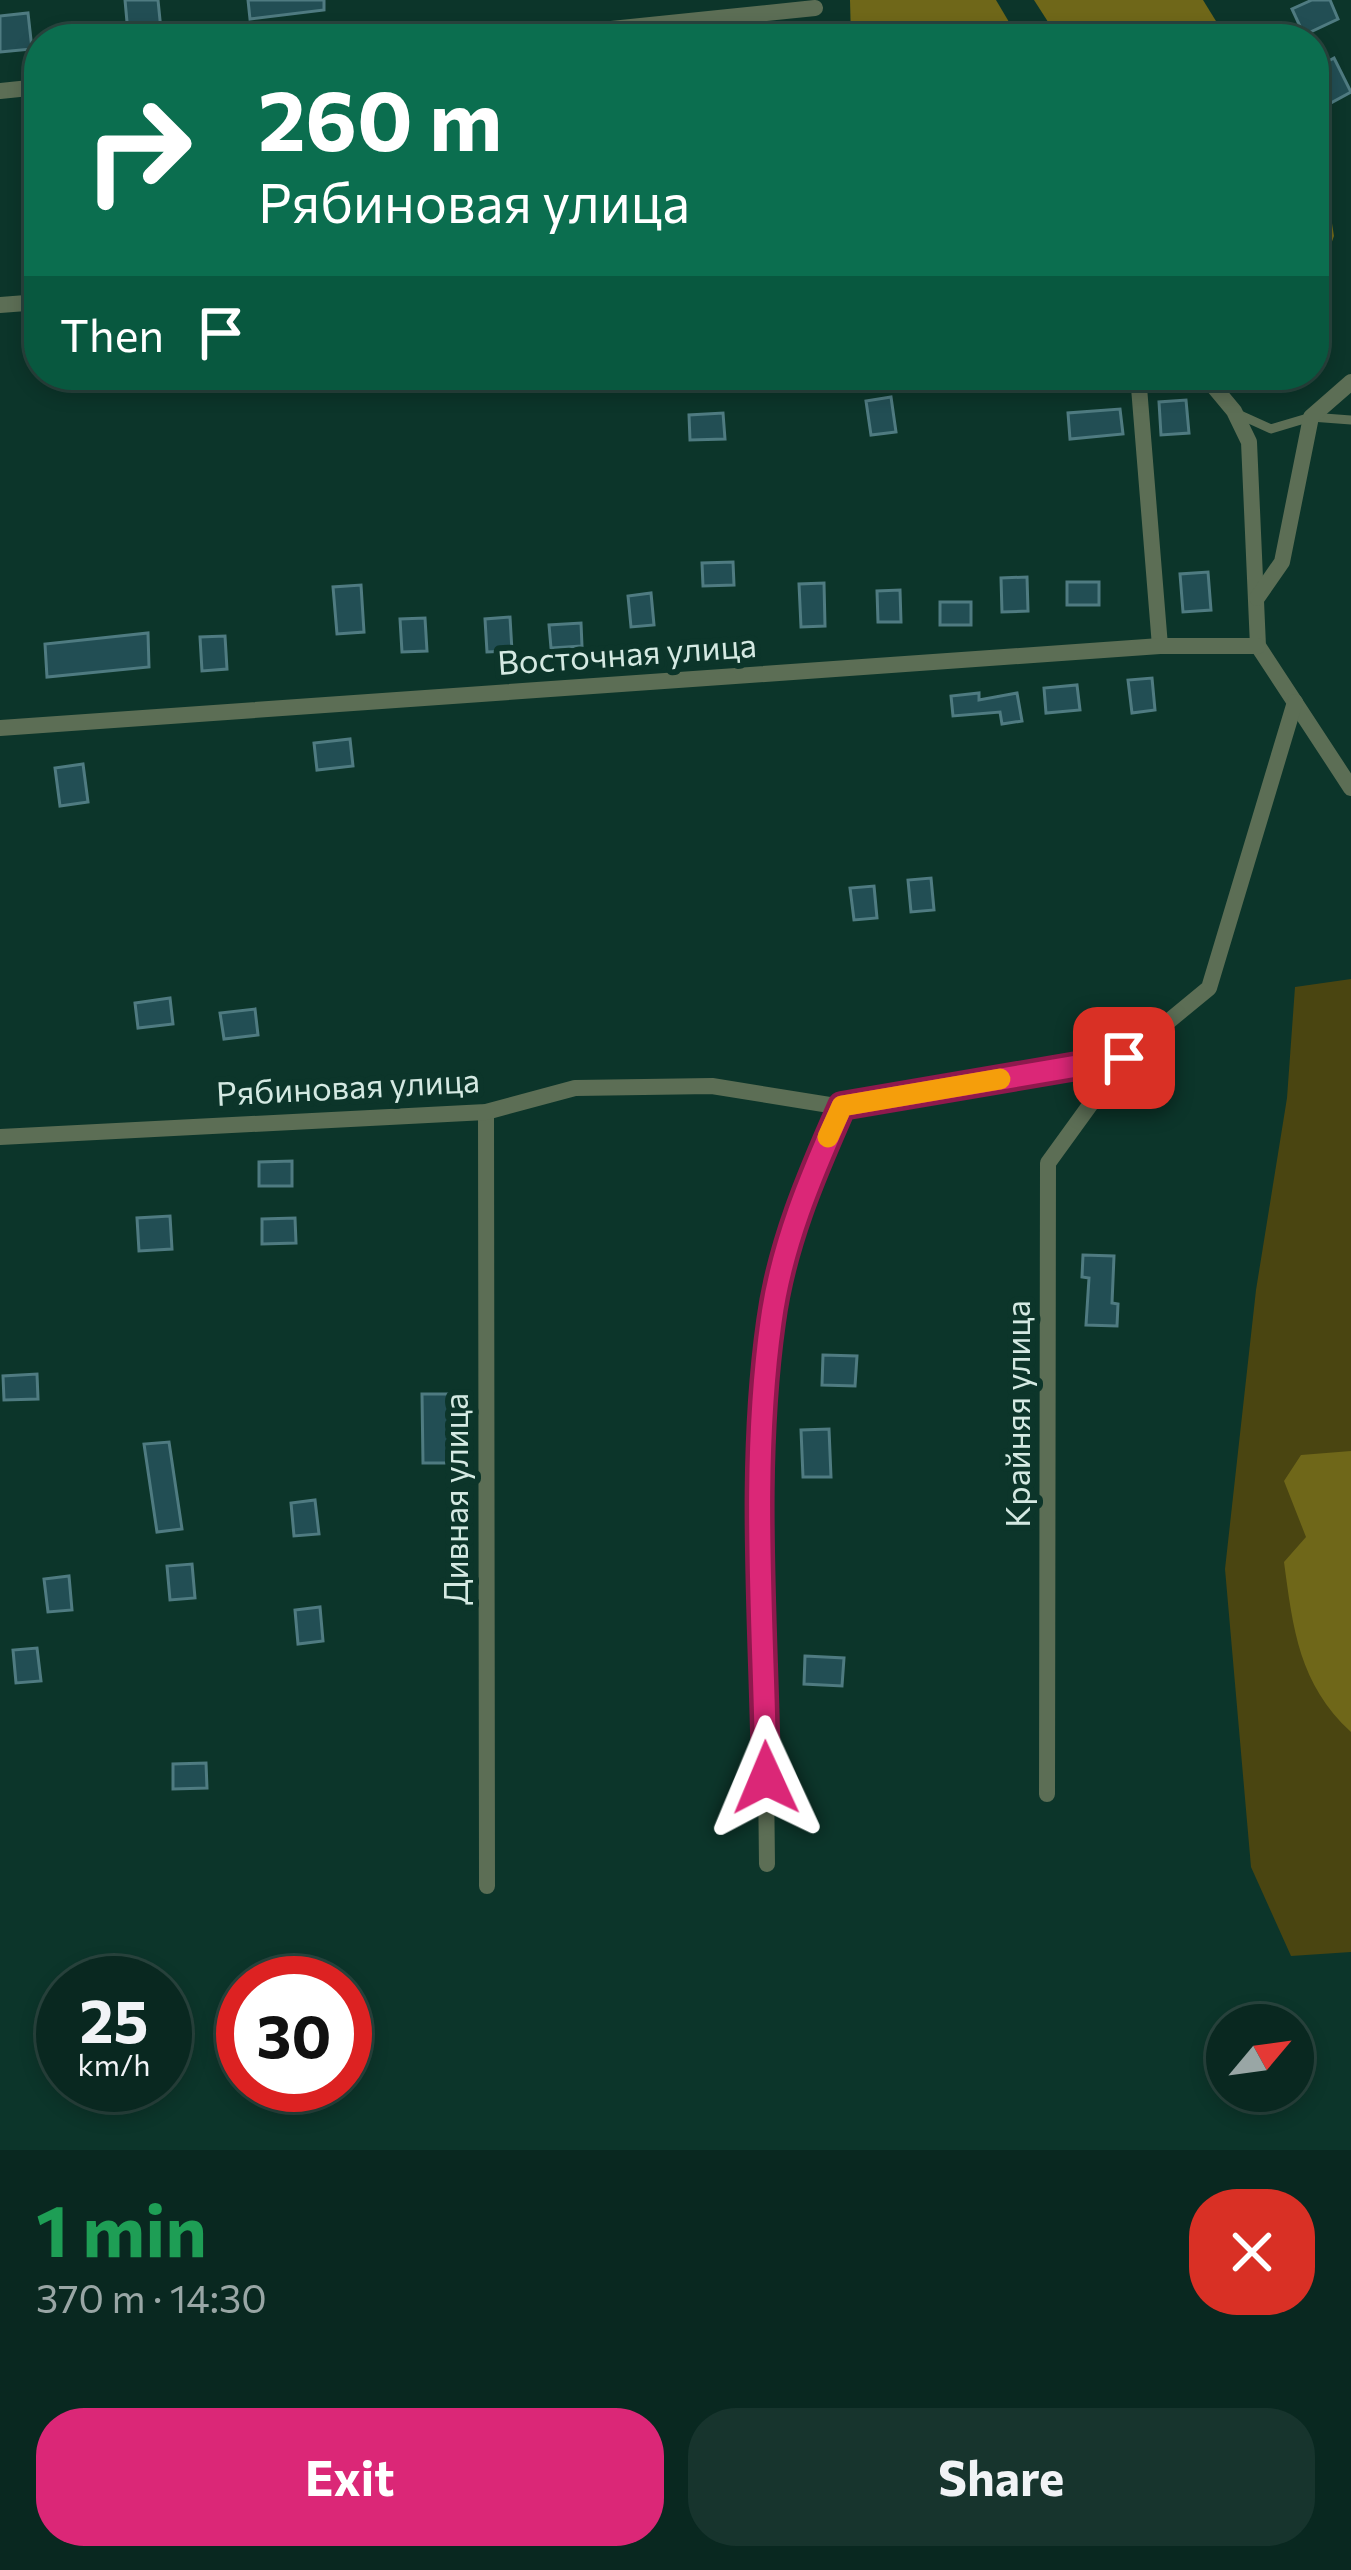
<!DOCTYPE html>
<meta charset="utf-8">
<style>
:root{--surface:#092820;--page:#17342d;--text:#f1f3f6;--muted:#99a6a5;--line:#29443e;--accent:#db2777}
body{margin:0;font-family:Commissioner,sans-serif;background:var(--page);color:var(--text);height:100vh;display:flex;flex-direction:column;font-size:45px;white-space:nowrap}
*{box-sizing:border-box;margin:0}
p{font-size:39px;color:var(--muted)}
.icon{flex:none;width:66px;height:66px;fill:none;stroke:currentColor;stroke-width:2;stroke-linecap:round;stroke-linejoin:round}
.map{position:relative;height:2150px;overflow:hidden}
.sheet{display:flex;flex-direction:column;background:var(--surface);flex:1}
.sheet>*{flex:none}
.hud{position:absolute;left:24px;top:24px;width:1305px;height:366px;border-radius:48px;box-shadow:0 6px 18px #0003,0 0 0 3px var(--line);background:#0b6e4f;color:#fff;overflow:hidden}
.needle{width:78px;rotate:61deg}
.fabs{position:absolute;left:1206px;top:2004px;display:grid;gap:24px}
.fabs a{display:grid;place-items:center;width:108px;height:108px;border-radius:50%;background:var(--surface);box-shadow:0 6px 18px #0003,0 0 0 3px var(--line);font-size:60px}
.speed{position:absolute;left:36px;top:1956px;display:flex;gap:24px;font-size:60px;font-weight:700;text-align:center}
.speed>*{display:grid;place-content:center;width:156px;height:156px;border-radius:50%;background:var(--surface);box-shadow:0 6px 18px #0003,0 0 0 3px var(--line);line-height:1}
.speed small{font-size:30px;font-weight:400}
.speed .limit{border:18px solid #d22;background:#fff;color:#111}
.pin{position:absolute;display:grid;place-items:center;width:102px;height:102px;color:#fff;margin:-51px;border-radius:24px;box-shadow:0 6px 18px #0006}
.me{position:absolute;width:132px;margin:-66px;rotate:359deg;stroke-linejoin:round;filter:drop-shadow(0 0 9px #0008)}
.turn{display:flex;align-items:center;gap:42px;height:252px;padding:0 36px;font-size:54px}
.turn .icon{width:156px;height:156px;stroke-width:2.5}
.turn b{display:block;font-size:84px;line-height:102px}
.then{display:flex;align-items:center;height:114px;padding:0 36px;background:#0003;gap:24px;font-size:45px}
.round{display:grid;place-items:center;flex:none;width:126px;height:126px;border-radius:48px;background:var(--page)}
.summary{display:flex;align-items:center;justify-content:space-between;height:204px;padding:0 36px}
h1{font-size:72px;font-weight:700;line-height:90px;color:#1e9e55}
.primary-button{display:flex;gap:24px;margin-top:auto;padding:24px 36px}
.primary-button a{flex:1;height:138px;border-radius:48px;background:var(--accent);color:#fff;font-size:48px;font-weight:700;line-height:138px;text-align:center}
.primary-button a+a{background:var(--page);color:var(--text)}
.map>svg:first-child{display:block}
.green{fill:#4a4511}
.forest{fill:#6f6719}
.building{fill:#224e54;stroke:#4f7b81;stroke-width:3}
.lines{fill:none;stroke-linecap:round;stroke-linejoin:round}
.lane{stroke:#5c6e55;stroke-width:9}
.street{stroke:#5c6e55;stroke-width:16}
.route-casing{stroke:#8e194d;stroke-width:30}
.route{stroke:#db2777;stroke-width:21}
.slow{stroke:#f59e0b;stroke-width:21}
.labels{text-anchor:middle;stroke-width:12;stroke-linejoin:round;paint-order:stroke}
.street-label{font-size:33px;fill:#d4e9e2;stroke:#0c352a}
</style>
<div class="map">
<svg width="1351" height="2150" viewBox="0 0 1351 2150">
<rect width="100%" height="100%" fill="#0c352a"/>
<polygon class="green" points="1351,979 1351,1952 1291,1956 1251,1867 1225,1569 1256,1290 1287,1098 1295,987"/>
<g class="forest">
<polygon points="850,0 996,0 1019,39 851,39"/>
<polygon points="1034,0 1203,0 1227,39 1059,39"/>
<polygon points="1314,110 1334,236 1325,261 1314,265"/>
<path d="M1351 1451V1732C1299 1684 1293 1629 1284 1562L1306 1537 1284 1481 1301 1455Z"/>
</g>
<g class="building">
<polygon points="125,0 158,0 161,30 128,33"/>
<polygon points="248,0 324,0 324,10 250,19"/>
<polygon points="1312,0 1330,0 1338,19 1304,35 1292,9"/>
<polygon points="28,13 32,49 0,52 0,16"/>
<polygon points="1334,58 1351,92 1327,105 1314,69"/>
<polygon points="891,397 896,432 871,435 866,401"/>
<polygon points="1186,400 1189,433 1161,435 1159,402"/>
<polygon points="1120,409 1123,434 1070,439 1068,413"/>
<polygon points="723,413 725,439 690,440 689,415"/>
<polygon points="733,562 734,585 703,586 702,563"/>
<polygon points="1208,572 1211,610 1183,612 1180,574"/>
<polygon points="1027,577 1028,611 1002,612 1001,578"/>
<rect x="1067" y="582" width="32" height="23"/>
<polygon points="824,583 825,626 801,627 799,584"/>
<polygon points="361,585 364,632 337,634 333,587"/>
<polygon points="900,590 901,622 878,622 877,591"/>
<polygon points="651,593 654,625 631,627 628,596"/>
<rect x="940" y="602" width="31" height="23"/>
<polygon points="510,617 512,651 487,652 485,619"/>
<polygon points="425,618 427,651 402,652 400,619"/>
<polygon points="581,623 582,646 551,648 549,625"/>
<polygon points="148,633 149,667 47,677 45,644"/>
<polygon points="225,636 227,669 202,671 200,637"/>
<polygon points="1152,678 1155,710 1132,713 1128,680"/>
<polygon points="1077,685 1080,710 1046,713 1044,688"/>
<polygon points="979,693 979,700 1017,693 1022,721 1002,724 1000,712 953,716 951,696"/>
<polygon points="350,739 353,766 317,770 314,743"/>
<polygon points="83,764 88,802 60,806 55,768"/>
<polygon points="931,878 934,910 911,912 908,880"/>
<polygon points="874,886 877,918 854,920 850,888"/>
<polygon points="170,998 173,1024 138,1028 135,1003"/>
<polygon points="255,1009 258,1035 224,1039 220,1013"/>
<polygon points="292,1161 292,1186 259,1186 259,1162"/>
<polygon points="170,1216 172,1249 139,1251 137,1218"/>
<polygon points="295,1218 296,1243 262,1244 262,1219"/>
<polygon points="1083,1255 1114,1256 1112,1303 1118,1304 1117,1326 1086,1325 1089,1278 1082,1277"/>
<polygon points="823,1355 857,1356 855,1386 822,1385"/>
<polygon points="37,1374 38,1399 4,1400 3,1376"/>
<polygon points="422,1394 454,1394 454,1463 423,1463"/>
<polygon points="829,1429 831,1477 803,1477 801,1430"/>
<polygon points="169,1442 182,1529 157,1532 144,1444"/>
<polygon points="315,1500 319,1534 294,1536 291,1503"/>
<polygon points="192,1564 195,1598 170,1600 167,1566"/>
<polygon points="69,1576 72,1610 48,1612 44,1579"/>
<polygon points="320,1607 323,1641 298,1644 295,1610"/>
<polygon points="37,1648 41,1681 16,1683 13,1650"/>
<polygon points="805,1656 844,1658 842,1686 804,1684"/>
<polygon points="206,1763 207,1788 173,1789 173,1764"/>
</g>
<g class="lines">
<polyline class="lane" points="1238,414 1271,429 1311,417 1351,420"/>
<g class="street">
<polyline points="514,39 815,8"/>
<polyline points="0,91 39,87"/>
<polyline points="0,305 39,302"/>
<polyline points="1138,375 1160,646"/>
<polyline points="1204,375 1234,411 1249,442 1258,646 1351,788"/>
<polyline points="1257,598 1282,562 1311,417 1351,382"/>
<polyline points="0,728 1160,646 1258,646"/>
<polyline points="486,1112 487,1886"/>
<polyline points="0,1137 486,1112 575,1088 712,1086 842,1107 1124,1058"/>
<polyline points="1047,1794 1048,1163 1124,1058 1209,988 1295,702"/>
<polyline points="767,1864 762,1431 771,1320 799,1204 842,1107"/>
</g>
</g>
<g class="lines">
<g class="route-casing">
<path id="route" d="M766 1778C764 1628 750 1471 771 1322 781 1246 811 1176 842 1106L1124 1058"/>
</g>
<use href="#route" class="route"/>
<polyline class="slow" points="828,1137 842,1106 1000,1079"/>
</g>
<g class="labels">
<g class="street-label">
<text transform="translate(627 654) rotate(-4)" y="12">Восточная улица</text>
<text transform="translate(348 1087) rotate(-3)" y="12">Рябиновая улица</text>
<text transform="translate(1018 1414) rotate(-90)" y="12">Крайняя улица</text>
<text transform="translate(456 1499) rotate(-90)" y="12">Дивная улица</text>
</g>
</g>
</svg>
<div class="fabs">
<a><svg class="needle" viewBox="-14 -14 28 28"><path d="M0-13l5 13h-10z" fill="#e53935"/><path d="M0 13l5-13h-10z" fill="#99a6a5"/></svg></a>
</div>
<div class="speed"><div>25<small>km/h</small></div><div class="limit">30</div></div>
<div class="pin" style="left:1124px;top:1058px;background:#d93025"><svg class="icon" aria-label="arrive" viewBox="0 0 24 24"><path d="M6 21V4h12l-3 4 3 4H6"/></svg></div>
<svg class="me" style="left:766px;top:1778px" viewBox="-20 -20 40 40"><path d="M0-17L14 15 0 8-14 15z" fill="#db2777" stroke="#fff" stroke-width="4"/></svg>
<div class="hud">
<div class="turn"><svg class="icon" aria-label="right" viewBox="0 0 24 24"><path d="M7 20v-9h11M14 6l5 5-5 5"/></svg><div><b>260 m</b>Рябиновая улица</div></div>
<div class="then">Then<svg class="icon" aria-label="arrive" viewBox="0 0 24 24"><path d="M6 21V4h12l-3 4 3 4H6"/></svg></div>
</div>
</div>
<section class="sheet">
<div class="summary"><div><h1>1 min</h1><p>370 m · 14:30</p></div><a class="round" style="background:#d93025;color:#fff"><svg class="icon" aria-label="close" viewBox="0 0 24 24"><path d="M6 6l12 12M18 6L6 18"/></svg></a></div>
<div class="primary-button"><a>Exit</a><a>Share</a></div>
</section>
